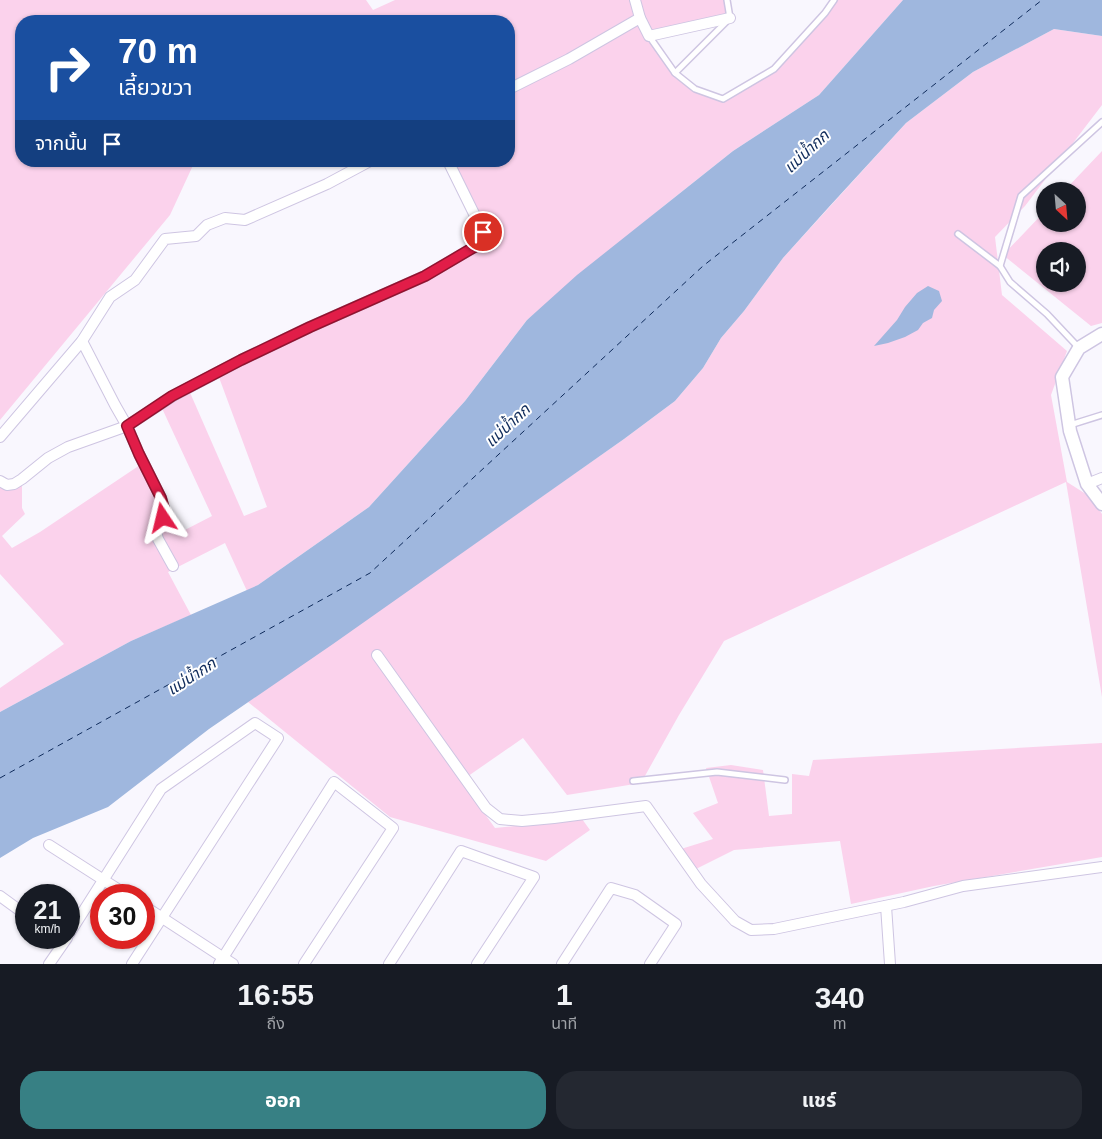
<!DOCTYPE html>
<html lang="th">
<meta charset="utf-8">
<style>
:root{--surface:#171b24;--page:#242831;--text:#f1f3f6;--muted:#9ea1a6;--accent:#378084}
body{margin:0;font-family:Arial,"Noto Sans Thai",sans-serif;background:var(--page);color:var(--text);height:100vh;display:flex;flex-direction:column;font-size:19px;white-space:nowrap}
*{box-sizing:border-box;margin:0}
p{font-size:16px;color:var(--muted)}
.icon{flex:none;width:28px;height:28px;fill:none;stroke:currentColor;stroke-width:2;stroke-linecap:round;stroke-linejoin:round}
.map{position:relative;height:964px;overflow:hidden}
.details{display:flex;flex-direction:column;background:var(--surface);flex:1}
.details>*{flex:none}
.hud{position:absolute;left:15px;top:15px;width:500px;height:152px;border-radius:20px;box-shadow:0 1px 4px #0004;background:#1a4fa0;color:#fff;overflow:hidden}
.needle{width:32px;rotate:154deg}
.fabs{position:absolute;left:1036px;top:182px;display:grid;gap:10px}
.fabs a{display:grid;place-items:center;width:50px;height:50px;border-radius:50%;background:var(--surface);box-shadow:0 1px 4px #0004;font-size:25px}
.speed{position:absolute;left:15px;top:884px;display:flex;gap:10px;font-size:25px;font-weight:700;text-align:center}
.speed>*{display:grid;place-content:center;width:65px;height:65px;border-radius:50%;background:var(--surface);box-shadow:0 1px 4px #0004;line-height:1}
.speed small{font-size:12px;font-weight:400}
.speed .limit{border:8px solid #d22;background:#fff;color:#111}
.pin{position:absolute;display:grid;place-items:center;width:42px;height:42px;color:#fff;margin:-21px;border:2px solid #fff;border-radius:50%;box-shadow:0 1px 5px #0007}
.me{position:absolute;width:55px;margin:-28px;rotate:350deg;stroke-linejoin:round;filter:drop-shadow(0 0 4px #0008)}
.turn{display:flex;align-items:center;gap:18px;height:105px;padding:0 20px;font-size:22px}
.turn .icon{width:65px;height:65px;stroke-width:2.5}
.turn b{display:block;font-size:35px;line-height:42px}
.then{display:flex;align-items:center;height:48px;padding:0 20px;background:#0003;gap:10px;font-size:19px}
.eta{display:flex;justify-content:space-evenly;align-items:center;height:85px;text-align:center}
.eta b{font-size:30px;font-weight:700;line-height:35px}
.cta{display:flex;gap:10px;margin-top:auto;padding:10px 20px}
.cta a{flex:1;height:58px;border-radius:20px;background:var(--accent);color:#fff;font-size:20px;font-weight:700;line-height:58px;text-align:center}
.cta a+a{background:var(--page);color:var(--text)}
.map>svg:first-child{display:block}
.green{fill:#fbd2ec;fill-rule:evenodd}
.water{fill:#9fb7de}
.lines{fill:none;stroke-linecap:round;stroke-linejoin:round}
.ferry{stroke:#0f2b5b;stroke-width:1;stroke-dasharray:6 5;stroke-linecap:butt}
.service-casing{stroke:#cec5e2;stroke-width:8}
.minor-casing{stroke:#cec5e2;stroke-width:12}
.tertiary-casing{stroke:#cec5e2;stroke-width:15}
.service{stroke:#fff;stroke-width:5}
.minor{stroke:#fff;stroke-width:10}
.tertiary{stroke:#fff;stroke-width:12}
.route-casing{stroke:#92132f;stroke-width:12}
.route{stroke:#e11d48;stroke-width:9}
.labels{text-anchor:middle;stroke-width:4;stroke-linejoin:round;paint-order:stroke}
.water-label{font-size:16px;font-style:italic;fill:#0f2b5b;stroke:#fff}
</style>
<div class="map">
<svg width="1102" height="964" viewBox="0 0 1102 964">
<rect width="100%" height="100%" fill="#f9f7fe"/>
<g class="green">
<polygon points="0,0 366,0 373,10 395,0 727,0 730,18 649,36 675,73 695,89 723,99 774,69 834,0 903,0 819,95 733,151 665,205 527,320 465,401 369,507 258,585 247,591 225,543 168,572 191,615 131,641 0,712 0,688 64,644 0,574 0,480 22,479 22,508 25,514 2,536 12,548 40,532 143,463 179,533 212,516 160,404 188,388 244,516 267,507 217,372 482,241 488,243 445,161 509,161 509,21 21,21 21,161 195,161 170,215 0,420"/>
<polygon points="1054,29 1102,36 1102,105 1025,206 995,237 1002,295 1067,351 1051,395 1067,482 1089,496 1102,514 1102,697 1066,482 724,641 679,715 641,783 567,795 523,738 461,781 495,828 582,819 590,830 546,861 390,817 248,702 624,439 675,401 703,368 721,338 744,311 783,258 906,123 973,72"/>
<path d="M1102 151V323L1091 326 1003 255 1045 211V224H1078V191H1064ZM1045 251H1078V284H1045Z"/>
<polygon points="1102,743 1102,857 934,886 851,904 840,841 734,850 692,871 681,849 713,839 693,813 718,803 706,768 731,765 763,770 769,816 792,814 792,774 809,776 813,760"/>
</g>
<g class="water">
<polygon points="903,0 1102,0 1102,36 1054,29 973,72 906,123 828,208 783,258 744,311 721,338 703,368 675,401 624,439 333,644 209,729 108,807 33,838 0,858 0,712 131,641 258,585 369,507 465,401 527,320 577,275 733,151 819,95"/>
<polygon points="928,286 939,291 942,301 934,310 932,318 923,323 918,330 905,337 888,343 874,346 897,320 905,307 917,293"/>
</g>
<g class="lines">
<polyline class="ferry" points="0,778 370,573 703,266 1042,0"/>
<g class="service-casing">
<g id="service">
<polyline points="649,36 675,73 695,89 723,99 774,69 825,13 834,0"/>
<polyline points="675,73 730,18 727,0"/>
<polyline points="958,234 1000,266"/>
<polyline points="1079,348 1047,314 1010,282 1000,266 1021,196 1102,122"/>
<polyline points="1070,425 1102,415"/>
<polyline points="633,781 717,772 785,780"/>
</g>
</g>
<g class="minor-casing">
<g id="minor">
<polyline points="635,0 640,18 649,36 730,18"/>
<polyline points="509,89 569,59 640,18"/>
<polyline points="82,341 115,405 127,426 139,454 161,498 165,512 163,518 158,526 156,532 158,539 173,566"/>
<polyline points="0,437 82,341 110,297 135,280 165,239 196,236 207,225 225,218 245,220 327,184 370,161"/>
<path d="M0 481 7 485 14 484 22 479 48 458 68 447 127 426 173 396 241 360 310 327 425 276 476 246C481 242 484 239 483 232L448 161"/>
<polyline points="1087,484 1102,478"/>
<polyline points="377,655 486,808 500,819 522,821 554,818 646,806 701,884 735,921 751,930 774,929 904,902 963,886 1102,867"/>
<polyline points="49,845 127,895"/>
<polyline points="0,896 26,915"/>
<polyline points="144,906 233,964"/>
<polyline points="886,906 890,964"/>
<polyline points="69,934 161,789 255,723 278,738 132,964"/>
<polyline points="49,964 67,938"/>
<polyline points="219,964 334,782 393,828 304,964"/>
<polyline points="389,964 461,851 534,877 477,964"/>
<polyline points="562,964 611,888 635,895 676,924 650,964"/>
</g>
</g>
<g class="tertiary-casing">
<polyline id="tertiary" points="1102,334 1079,348 1062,377 1070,431 1087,484 1102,504"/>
</g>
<use href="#service" class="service"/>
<use href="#minor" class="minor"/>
<use href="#tertiary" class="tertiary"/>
</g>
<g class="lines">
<g class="route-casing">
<path id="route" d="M163 518 165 512 161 498 139 454 127 426 172 396 241 360 310 327 425 276 476 246C481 242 484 239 483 232"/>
</g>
<use href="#route" class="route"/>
</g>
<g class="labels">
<g class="water-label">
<text transform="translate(806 151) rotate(-43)" y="6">แม่น้ำกก</text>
<text transform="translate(507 425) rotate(-43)" y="6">แม่น้ำกก</text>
<text transform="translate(191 676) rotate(-33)" y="6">แม่น้ำกก</text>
</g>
</g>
</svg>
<div class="fabs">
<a><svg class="needle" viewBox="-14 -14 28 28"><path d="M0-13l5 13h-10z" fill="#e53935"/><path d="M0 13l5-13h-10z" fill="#9ea1a6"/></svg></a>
<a><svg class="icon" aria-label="sound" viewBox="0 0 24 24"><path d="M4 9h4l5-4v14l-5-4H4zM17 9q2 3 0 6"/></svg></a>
</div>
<div class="speed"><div>21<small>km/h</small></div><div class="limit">30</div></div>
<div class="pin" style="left:483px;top:232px;background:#d93025"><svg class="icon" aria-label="arrive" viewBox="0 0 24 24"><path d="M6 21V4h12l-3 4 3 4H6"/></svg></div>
<svg class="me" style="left:163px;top:518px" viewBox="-20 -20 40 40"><path d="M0-17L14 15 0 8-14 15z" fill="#e11d48" stroke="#fff" stroke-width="4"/></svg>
<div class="hud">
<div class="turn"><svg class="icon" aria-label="right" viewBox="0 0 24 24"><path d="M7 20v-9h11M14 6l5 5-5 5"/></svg><div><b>70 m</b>เลี้ยวขวา</div></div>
<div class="then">จากนั้น<svg class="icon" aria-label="arrive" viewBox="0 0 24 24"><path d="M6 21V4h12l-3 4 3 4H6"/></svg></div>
</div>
</div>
<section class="details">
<div class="eta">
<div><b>16:55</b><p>ถึง</p></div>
<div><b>1</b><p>นาที</p></div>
<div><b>340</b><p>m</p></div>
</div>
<div class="cta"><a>ออก</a><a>แชร์</a></div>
</section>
